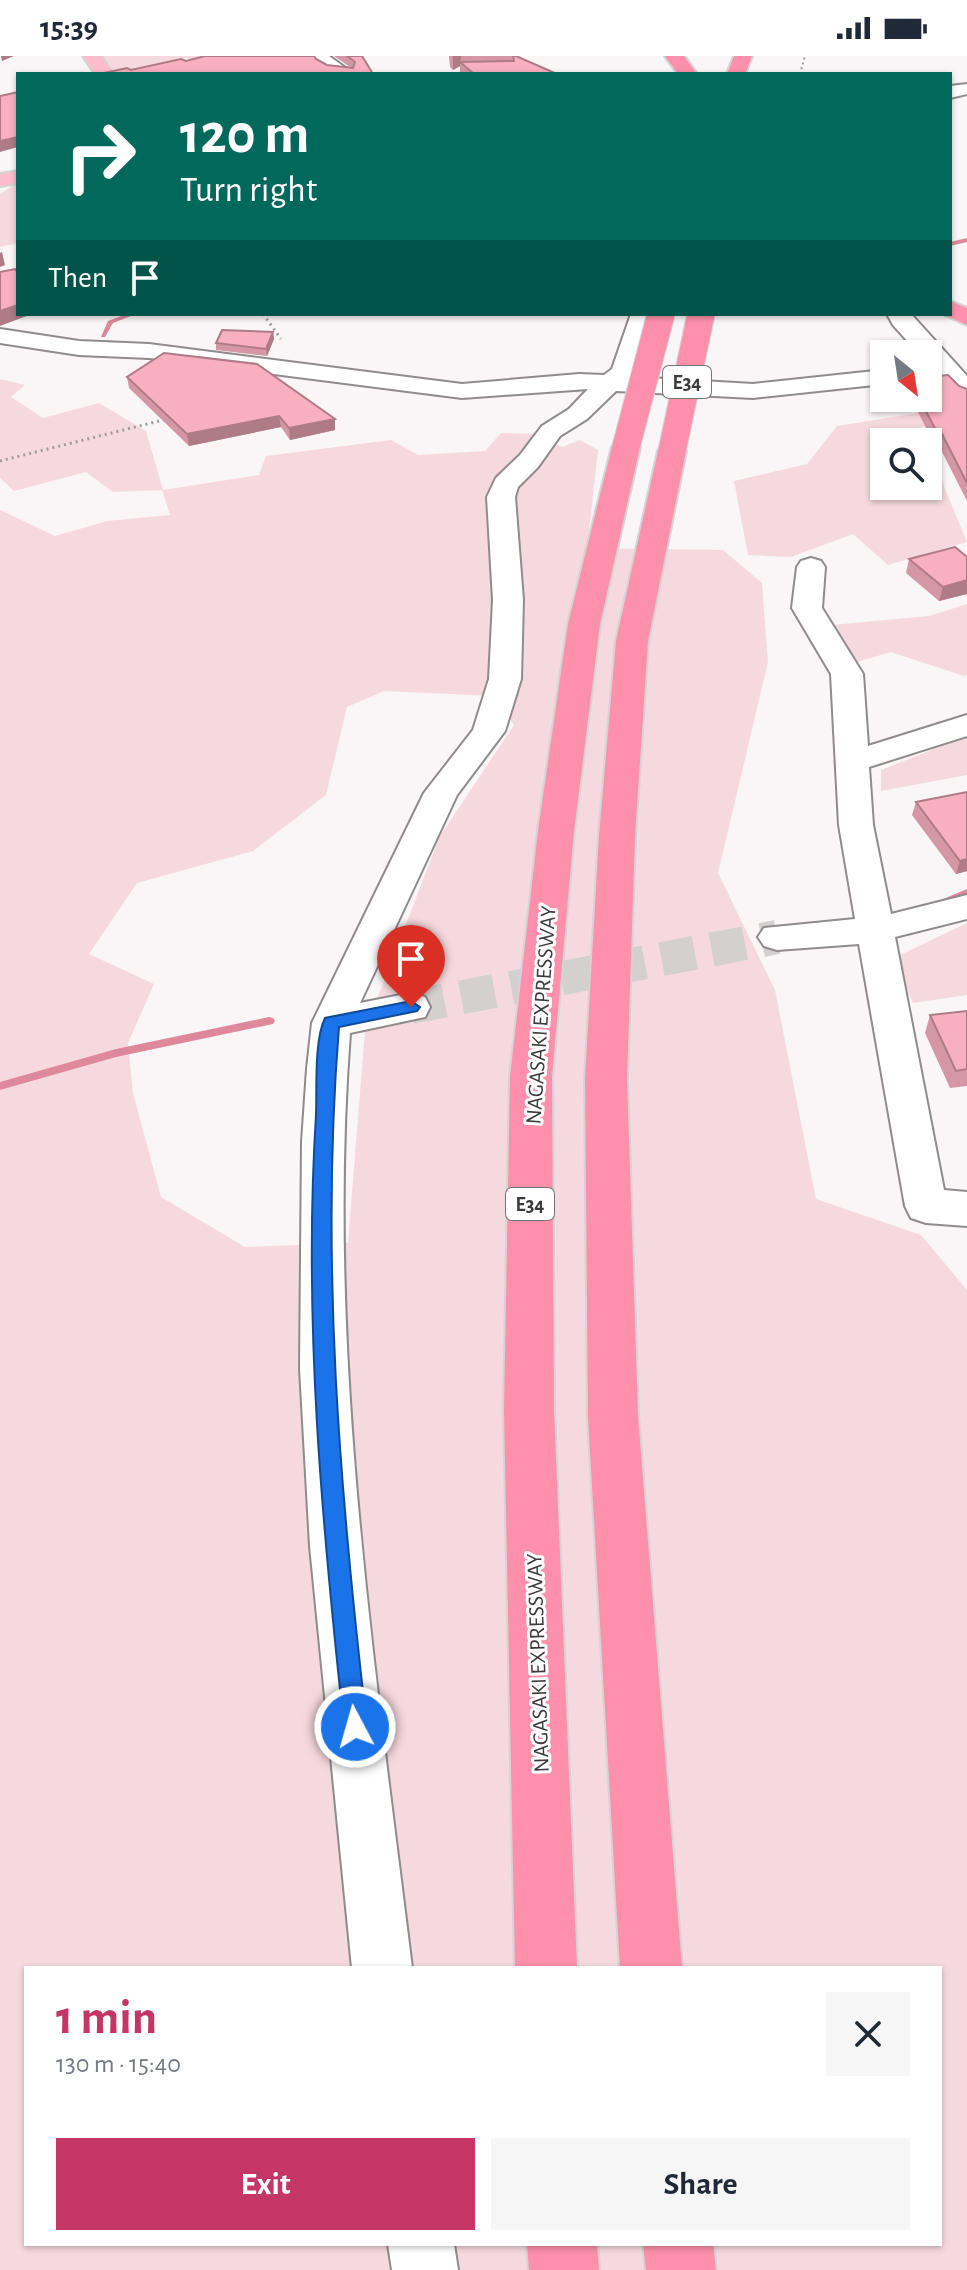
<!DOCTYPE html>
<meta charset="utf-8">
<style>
:root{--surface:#fff;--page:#f6f6f7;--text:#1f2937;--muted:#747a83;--accent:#c33665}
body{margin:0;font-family:"Alegreya Sans",sans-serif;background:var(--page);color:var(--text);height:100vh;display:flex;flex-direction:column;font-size:30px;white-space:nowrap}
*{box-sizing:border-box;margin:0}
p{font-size:26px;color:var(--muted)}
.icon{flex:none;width:44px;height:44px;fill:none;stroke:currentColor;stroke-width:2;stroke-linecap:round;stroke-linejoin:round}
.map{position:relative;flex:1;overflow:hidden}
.sheet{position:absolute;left:24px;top:1910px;width:918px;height:280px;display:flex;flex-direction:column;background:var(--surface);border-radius:0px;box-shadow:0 2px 6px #0004}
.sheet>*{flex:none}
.banner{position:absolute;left:16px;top:16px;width:936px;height:244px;border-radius:0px;box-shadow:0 2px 6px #0004;background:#00695c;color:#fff;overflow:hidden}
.needle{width:52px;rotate:150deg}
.fabs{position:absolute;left:870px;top:284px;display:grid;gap:16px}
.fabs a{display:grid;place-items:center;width:72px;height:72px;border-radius:0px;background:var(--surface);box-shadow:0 2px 6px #0004;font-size:40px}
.pin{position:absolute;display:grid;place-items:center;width:68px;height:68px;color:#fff;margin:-82px -34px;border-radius:50% 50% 50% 0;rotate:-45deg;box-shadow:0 0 8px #0007}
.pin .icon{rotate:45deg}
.me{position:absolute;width:88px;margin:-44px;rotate:354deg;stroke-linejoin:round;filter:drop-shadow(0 0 6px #0008)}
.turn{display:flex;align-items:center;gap:28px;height:168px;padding:0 32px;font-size:36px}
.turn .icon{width:104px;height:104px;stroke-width:2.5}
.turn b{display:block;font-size:56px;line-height:68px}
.then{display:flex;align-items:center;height:76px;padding:0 32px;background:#0003;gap:16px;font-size:30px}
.round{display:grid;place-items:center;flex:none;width:84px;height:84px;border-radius:0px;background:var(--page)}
.summary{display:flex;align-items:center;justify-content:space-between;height:136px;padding:0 32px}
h1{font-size:48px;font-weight:700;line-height:60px;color:var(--accent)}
.cta{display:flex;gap:16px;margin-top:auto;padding:16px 32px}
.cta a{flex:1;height:92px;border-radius:0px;background:var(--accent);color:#fff;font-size:32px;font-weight:700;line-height:92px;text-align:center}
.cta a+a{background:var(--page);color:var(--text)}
.status{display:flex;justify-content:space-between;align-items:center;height:56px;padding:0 40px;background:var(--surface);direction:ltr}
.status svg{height:22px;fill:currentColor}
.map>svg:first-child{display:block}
.green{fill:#f6d9de;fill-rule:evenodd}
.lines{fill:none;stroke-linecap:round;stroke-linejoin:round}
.stream{fill:#de889c;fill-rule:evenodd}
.minor-tunnel{stroke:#d4d0d0;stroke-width:34;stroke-dasharray:34 17;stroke-linecap:butt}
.minor-casing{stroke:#908b8c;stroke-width:4}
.major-casing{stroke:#d4d4d4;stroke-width:4}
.highway-casing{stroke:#d4d4d4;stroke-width:4}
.path-far1{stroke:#a09c9d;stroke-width:2;stroke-dasharray:2 3;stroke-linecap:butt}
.path{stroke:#a09c9d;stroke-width:3;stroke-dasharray:2 4;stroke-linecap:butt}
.minor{fill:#fff;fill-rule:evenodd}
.major{fill:#febccd;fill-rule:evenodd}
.highway{fill:#fe90ab;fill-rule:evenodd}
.highway-bridge-casing{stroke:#d4d4d4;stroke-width:29;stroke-linecap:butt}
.highway-bridge{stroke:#fe90ab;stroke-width:27}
.wall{fill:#d597a5}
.shaded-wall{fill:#ae7b86}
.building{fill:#f8b0c0;stroke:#ae7b86;stroke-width:2}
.route{fill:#1a73e8;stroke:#114b97;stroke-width:2}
.labels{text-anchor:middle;stroke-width:6;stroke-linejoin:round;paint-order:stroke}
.shield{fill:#fff;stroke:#767575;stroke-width:2}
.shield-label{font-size:20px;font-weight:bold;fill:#3c3a3a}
.street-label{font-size:22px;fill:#3c3a3a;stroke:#fff}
</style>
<div class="status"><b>15:39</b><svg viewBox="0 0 49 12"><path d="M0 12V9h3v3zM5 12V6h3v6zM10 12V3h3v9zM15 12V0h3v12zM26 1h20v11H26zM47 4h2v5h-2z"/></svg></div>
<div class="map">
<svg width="967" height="2214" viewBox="0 0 967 2214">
<rect width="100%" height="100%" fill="#faf5f6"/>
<g class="green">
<polygon points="99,0 219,0 206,8 187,2 112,18"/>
<polygon points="18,126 18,187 0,191 0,138"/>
<path d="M0 323 25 329 11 341 43 362 99 347 146 375 163 434 259 419 266 400 391 384 418 399 485 395 501 377 531 378 562 391 580 384 598 394 587 492 723 494 762 527 768 606 718 817 775 934 816 1143 921 1179 967 1234V2214H0V454L55 480 107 465 170 459 162 434 113 436 86 416 14 435 0 422ZM384 635 495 640 514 669 440 780 365 974 348 1187 245 1191 161 1141 133 1037 128 987 154 928 89 898 137 827 253 795 326 739 347 651ZM26 1912H940V2188H26Z"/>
<polygon points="938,354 952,365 920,371 925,386 884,386 884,430 928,430 928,392 967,486 888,509 853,478 791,501 748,499 734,425 807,408 837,370"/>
<polygon points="967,548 967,619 964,620 891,596 847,609 832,569 929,560"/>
<polygon points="967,680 967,719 881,735 881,714"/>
<polygon points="967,867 967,939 913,947 894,902"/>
</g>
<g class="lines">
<g class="stream">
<polygon points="967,182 967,186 950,190 950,186"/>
<polygon points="127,258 136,258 113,267 105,281 101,281 108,265"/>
<polygon points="0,272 28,276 31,278 28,280 0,276"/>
<polygon points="967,833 967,840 940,851 935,848 936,846"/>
<polygon points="269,961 273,962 275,965 273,968 116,1001 0,1034 0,1026 116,993"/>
</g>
<polyline class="minor-tunnel" points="411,951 777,881"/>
<g class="minor-casing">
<g id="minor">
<path d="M311 0H329L354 18C335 18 321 18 311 0Z"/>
<polygon points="967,28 967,38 950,42 950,30"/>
<path d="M631 258H655L632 321 753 328 884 314V328L753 342 616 335 587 363 560 380 538 411 518 431 515 441 523 544 521 623 505 675 457 739 360 947 411 937 425 941 430 951 425 961 350 977C326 1291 374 1602 412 1912H352L310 1490 300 1313 302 1086 307 1013 312 967 424 737 473 674 489 623 493 544 487 441 496 422 520 399 542 370 569 353 588 333 462 342 149 302 79 299 0 287V273L79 285 149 288 462 328 579 318 604 319 612 313Z"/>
<polygon points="887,258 911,258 967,320 967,342 958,340 928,307 928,298 919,298 893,269"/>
<polygon points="811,502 821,505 825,511 822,552 863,618 868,690 967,659 967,680 869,711 873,769 891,858 967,839 967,863 895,881 944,1134 967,1136 967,1170 926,1167 911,1162 905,1150 859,888 777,894 764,890 758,881 764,872 855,863 839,769 831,618 792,552 797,511 801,505"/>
<polygon points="388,2188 454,2188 458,2214 392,2214"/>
</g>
</g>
<g class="major-casing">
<g id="major">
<polygon points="83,0 101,0 113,18 95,18"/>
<polygon points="18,115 18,127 0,130 0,118"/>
</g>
</g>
<g class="highway-casing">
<g id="highway">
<polygon points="665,0 684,0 697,18 678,18"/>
<polygon points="734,0 752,0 745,18 727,18"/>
<polygon points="950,245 967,252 967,269 943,258 950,258"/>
<polygon points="626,383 636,385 640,391 600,568 574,775 552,1021 554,1354 577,1912 515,1912 504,1354 510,1021 538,775 568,568 612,391 616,385"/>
<polygon points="672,387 682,389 686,395 648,585 635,780 627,1023 638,1360 682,1912 620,1912 588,1360 585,1023 599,780 616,585 658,395 662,389"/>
<polygon points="527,2188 597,2188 599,2214 529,2214"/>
<polygon points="643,2188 713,2188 716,2214 646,2214"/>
</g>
</g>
<polyline class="path-far1" points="800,18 805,0"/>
<g class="path">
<polyline points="263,258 281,283"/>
<polyline points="0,405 167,363"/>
</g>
<use href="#minor" class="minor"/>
<use href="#major" class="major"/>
<use href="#highway" class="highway"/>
<g class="highway-bridge-casing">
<g id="highway-bridge">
<polyline points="626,391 661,258"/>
<polyline points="672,395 701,258"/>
</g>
</g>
<use href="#highway-bridge" class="highway-bridge"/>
</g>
<g class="wall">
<polygon points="334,0 362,0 373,18 131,14 186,5 316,3 327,9 350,11"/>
<polygon points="449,0 516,0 557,18 460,18 460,10 453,14 450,11"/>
<polygon points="273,276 274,283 267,300 216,294 216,287"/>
<polygon points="127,321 335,374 290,384 281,371 189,390 129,332"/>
<polygon points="959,330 967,333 967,445 939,390 935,390 911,342 928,342"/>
<polygon points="967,501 967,538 939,545 906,517 909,503"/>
<polygon points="916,746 967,815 956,818 912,759"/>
<polygon points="967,955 967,1030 950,1032 925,977 930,959"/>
</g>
<g class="shaded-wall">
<polygon points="1,0 14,0 2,5"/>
<polygon points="453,0 461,0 460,10 453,14"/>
<polygon points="18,81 18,91 0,96 0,85"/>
<polygon points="2,196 5,209 0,211 0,197"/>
<polygon points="18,249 18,258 32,258 0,270 0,255"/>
<polygon points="273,276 274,283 267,300 266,293"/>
<polygon points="279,360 281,371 189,390 187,378"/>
<polygon points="335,363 335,374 290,384 289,372"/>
<polygon points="967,524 967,538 939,545 943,531"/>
<polygon points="967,803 967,815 956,818 960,805"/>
</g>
<g class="building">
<polygon points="205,0 314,0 316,3 327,9 353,12 355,6 347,0 362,0 373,18 99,18 127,12 131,14 181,3 186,5"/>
<polygon points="513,0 516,0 557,18 474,18 460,6 514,5"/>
<polygon points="18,36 18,81 0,85 0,40"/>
<polygon points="15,213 18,217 18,249 0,255 0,216"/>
<polygon points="222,274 273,276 266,293 216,287"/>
<polygon points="164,297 257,308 335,363 289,372 279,360 187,378 127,321"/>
<polygon points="948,319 959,330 967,333 967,427 942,378 938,378 919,342 928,342 928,321"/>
<polygon points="955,491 967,501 967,524 943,531 909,503"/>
<polygon points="967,736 967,803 960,805 916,746"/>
<polygon points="967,955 967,1013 956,1015 930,959"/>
</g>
<path class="route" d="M411 945 420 951 417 955 339 971C320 1205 340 1439 367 1671L364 1679 355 1683 347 1679 344 1671C322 1468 303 1263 316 1059 317 1033 314 984 325 962Z"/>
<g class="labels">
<g class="shield">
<rect x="663" y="310" width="48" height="32" rx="6"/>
<rect x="506" y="1132" width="48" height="32" rx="6"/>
</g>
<g class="shield-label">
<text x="687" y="333">E34</text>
<text x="530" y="1155">E34</text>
</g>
<g class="street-label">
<text transform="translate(540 959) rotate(-86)" y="8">NAGASAKI EXPRESSWAY</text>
<text transform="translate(537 1607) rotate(-92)" y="8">NAGASAKI EXPRESSWAY</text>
</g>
</g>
</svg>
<div class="fabs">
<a><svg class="needle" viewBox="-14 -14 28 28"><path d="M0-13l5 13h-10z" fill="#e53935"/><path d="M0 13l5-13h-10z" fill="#747a83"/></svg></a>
<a><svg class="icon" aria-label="search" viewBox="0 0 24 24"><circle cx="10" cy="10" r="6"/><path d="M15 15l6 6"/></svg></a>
</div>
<div class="pin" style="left:411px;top:951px;background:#d93025"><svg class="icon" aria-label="arrive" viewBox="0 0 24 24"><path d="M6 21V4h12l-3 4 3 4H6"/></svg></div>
<svg class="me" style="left:355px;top:1671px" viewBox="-20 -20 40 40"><circle r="17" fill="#1a73e8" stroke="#fff" stroke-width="3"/><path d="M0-11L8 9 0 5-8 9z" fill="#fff"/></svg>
<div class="banner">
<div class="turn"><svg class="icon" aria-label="right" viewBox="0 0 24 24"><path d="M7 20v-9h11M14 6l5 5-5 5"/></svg><div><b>120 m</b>Turn right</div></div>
<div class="then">Then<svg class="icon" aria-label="arrive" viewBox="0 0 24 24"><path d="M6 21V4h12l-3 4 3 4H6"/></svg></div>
</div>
<section class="sheet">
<div class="summary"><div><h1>1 min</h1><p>130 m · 15:40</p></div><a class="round"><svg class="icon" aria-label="close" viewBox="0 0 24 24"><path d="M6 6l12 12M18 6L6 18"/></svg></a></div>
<div class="cta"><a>Exit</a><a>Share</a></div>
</section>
</div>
